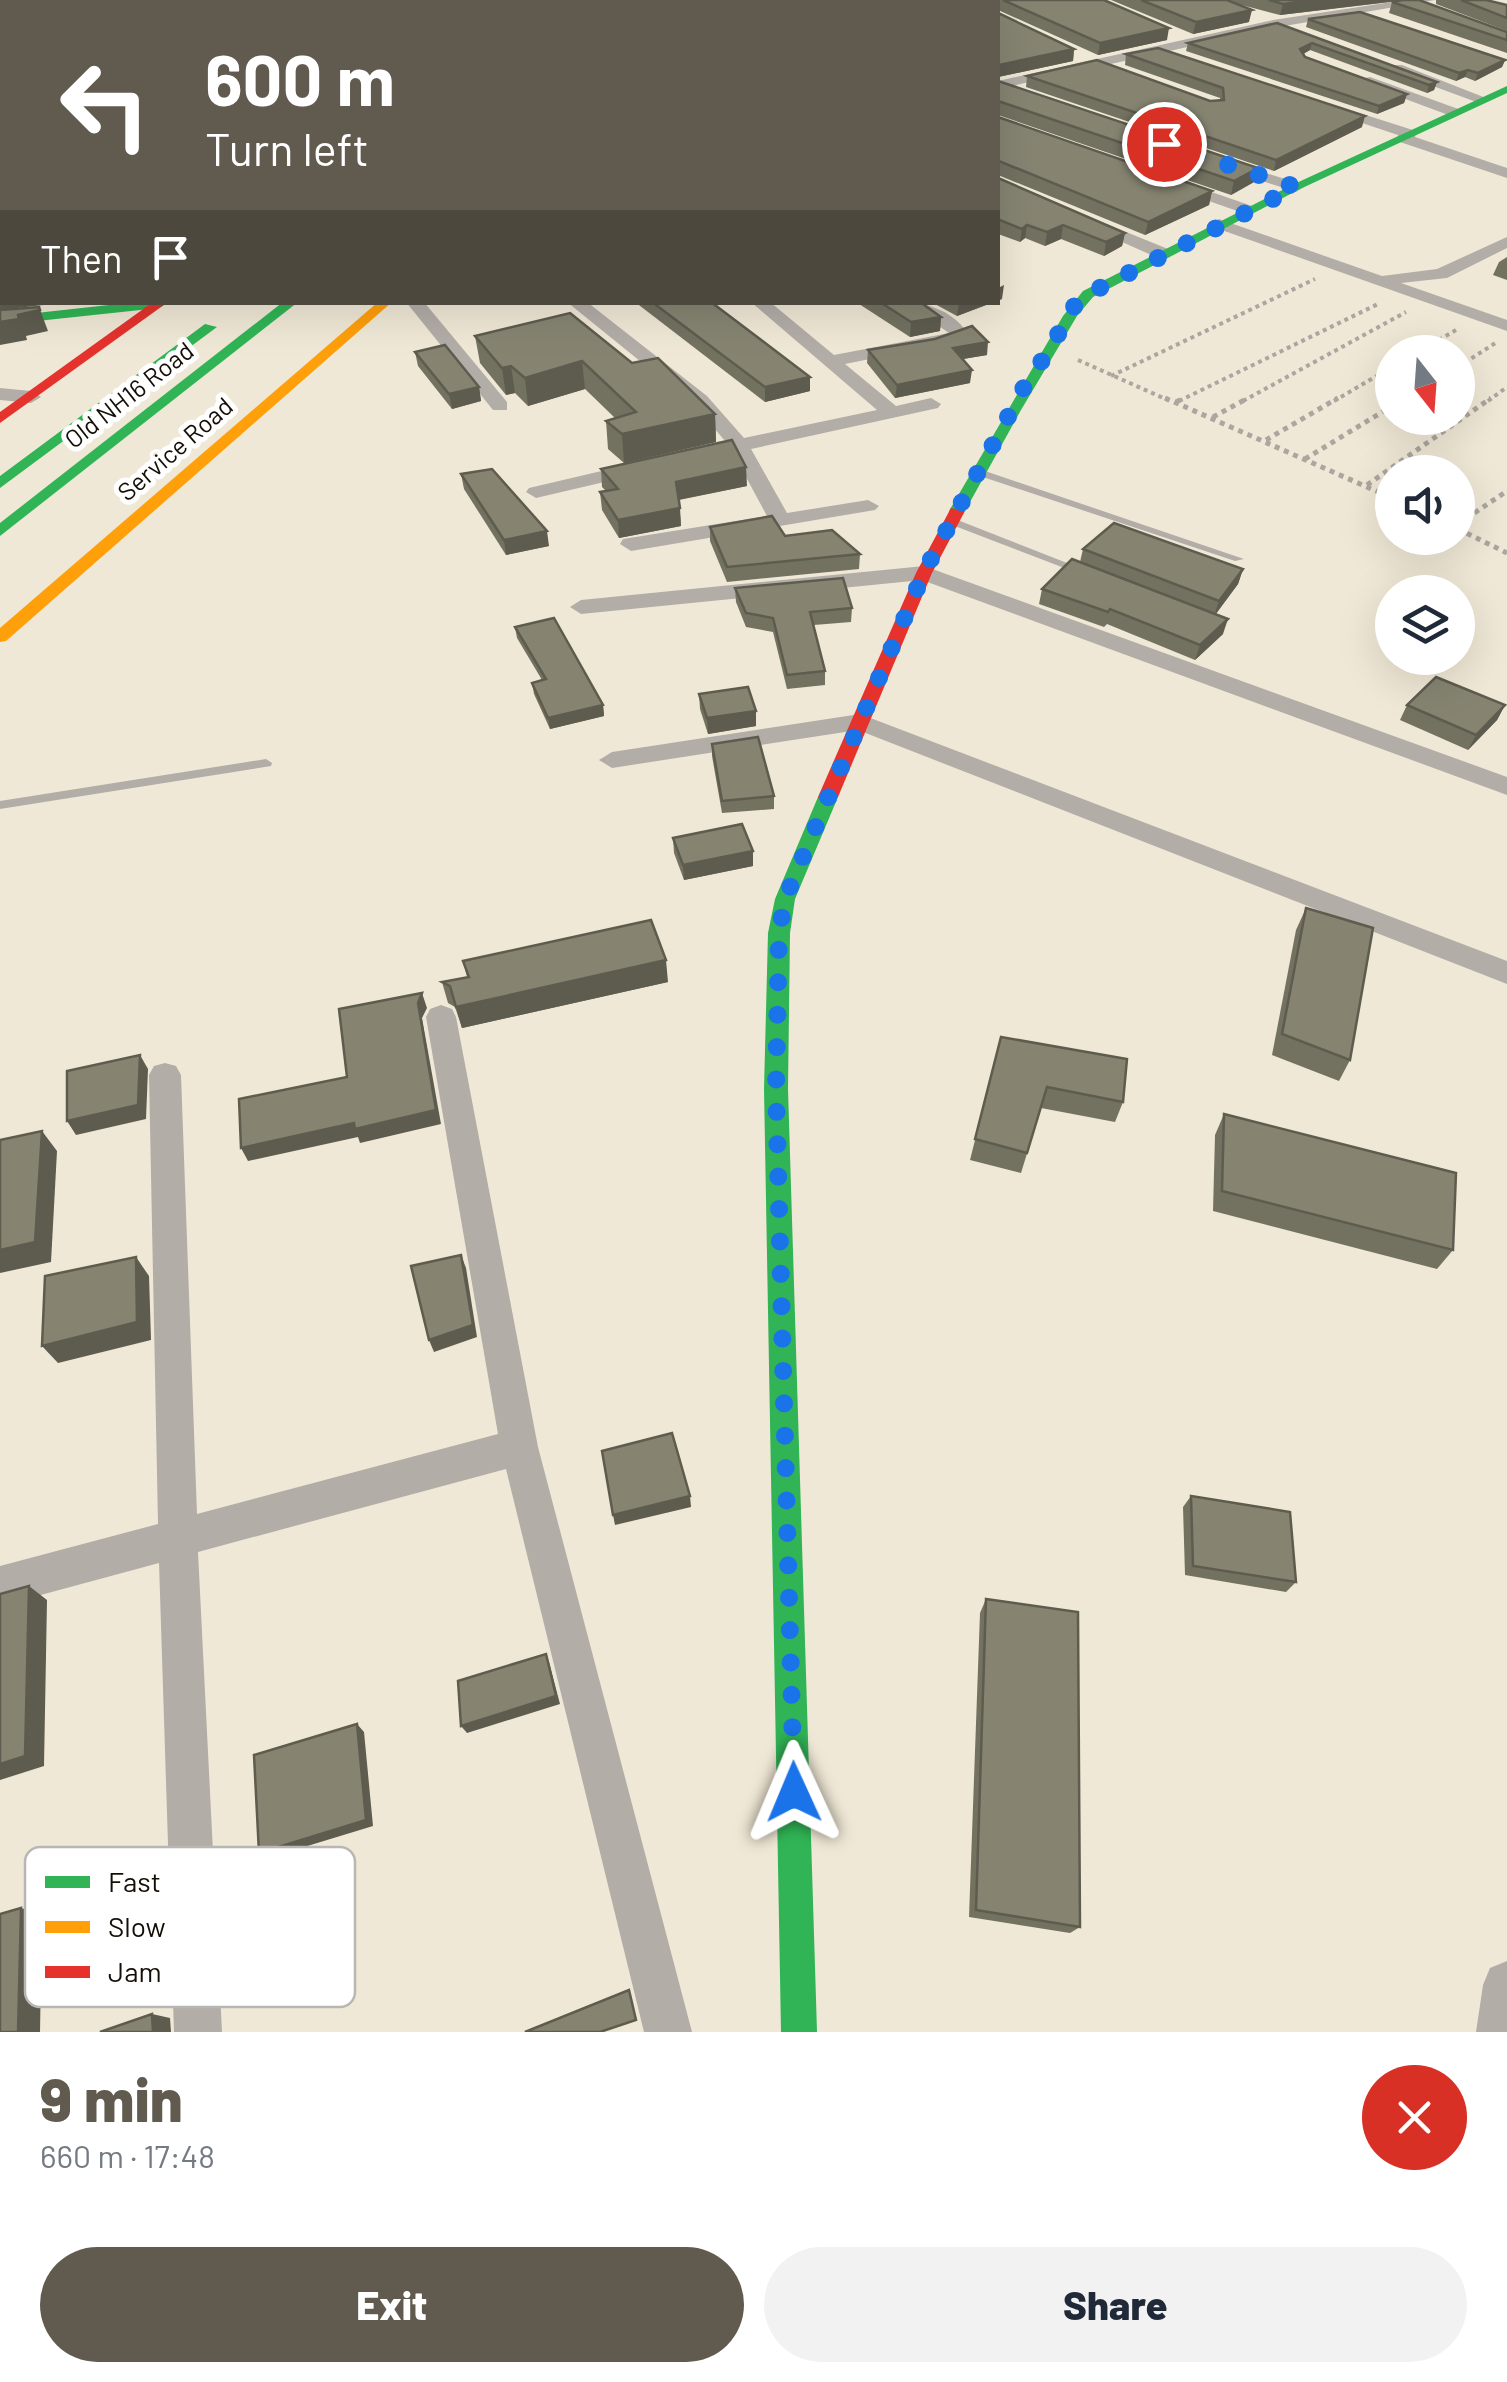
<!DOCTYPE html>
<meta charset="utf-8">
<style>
:root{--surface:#fff;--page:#f2f2f3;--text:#1f2937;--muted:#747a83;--accent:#615a4e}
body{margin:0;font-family:Barlow,sans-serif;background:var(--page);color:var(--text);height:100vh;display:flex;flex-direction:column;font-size:38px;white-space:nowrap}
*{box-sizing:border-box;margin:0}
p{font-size:32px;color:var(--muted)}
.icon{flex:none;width:55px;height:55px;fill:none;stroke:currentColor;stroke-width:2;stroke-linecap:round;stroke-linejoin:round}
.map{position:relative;height:2032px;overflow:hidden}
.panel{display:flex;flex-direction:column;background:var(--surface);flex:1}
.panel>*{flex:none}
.top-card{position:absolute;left:0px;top:0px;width:1000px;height:305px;box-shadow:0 10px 40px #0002;background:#615a4e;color:#fff;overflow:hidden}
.needle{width:65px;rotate:163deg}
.tools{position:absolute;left:1375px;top:335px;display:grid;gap:20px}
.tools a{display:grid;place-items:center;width:100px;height:100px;border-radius:50%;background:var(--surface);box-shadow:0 10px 40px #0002;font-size:50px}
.pin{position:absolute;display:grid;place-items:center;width:85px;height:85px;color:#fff;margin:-42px;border:5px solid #fff;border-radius:50%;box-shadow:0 2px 10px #0007}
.me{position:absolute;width:110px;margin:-55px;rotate:359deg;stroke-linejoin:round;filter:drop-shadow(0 0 8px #0008)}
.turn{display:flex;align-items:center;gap:35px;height:210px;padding:0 40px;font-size:45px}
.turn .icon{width:130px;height:130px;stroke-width:2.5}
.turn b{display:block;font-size:70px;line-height:85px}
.then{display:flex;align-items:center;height:95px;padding:0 40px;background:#0003;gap:20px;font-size:38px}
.round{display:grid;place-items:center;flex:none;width:105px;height:105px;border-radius:52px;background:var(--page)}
.summary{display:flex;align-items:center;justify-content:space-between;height:170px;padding:0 40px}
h1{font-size:60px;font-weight:800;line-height:75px;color:var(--accent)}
.primary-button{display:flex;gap:20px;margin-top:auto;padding:20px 40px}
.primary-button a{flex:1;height:115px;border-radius:60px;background:var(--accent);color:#fff;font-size:40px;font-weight:800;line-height:115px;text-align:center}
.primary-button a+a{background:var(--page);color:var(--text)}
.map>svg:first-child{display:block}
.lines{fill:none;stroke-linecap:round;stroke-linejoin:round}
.path-far1{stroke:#aba69f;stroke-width:4;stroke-dasharray:4 4;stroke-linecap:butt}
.path{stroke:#aba69f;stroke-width:5;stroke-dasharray:5 5;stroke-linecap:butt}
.lane{fill:#b3ada8;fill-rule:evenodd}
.street{fill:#b3ada8;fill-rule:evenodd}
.fast{fill:#30b455;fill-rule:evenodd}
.slow{fill:#ff9f0a;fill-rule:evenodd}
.jam{fill:#e5322d;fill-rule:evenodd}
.wall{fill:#737261}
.shaded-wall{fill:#5e5c4f}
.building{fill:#868471;stroke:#5e5c4f;stroke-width:2.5}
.route{stroke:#1a73e8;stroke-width:18;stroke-dasharray:0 32.4}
.labels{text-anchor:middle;stroke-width:10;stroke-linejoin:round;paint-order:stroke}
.far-street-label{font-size:25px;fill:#140e05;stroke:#fff}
.key{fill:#fff;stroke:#b8b7b4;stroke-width:2.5}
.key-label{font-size:28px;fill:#140e05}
</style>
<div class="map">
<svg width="1507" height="2032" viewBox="0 0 1507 2032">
<rect width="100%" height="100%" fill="#f0e8d6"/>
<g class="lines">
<g class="path-far1">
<polyline points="1418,352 1456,330"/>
<polyline points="1078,360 1170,401"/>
<polyline points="1458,367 1497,342"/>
<polyline points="1111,376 1315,279"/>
<polyline points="1179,401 1378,304"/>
<polyline points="1243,401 1406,312"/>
<polyline points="1334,401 1392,367"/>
<polyline points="1488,401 1507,387"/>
</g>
<g class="path">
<polyline points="1165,398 1392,498"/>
<polyline points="1176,402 1184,398"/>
<polyline points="1213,417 1248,398"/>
<polyline points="1266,440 1338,398"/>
<polyline points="1305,459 1392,406"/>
<polyline points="1367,485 1491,398"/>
<polyline points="1458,524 1507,491"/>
<polyline points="1458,529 1507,553"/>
</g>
<g class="lane">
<polygon points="178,0 202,0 205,2 175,2"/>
<polygon points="974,470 982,470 1244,559 1235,561 974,474"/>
<polygon points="947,519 955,519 1090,572 1088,574 1080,574 947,523"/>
<polygon points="266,759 272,763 271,766 0,809 0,801"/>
</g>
<g class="street">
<polygon points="1405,0 1435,0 1273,28 998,89 998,81 1273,20"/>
<polygon points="1392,65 1402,65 1491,100 1479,103 1392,71"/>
<polygon points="1370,77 1461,110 1463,113 1451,116 1365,84 1365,78"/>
<polygon points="1328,103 1416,131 1415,137 1507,168 1507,178 1397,141 1398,135 1323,110 1321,107"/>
<polygon points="1218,158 1301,184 1304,187 1296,192 1213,165 1211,162"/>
<polygon points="1171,178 1255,207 1257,210 1243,213 1166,186 1166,180"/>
<polygon points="1087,216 1168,249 1170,253 1156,257 1081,224 1079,221"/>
<polygon points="1219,219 1382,276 1437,269 1507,237 1507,248 1447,278 1401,283 1507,320 1507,331 1213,227 1211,224"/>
<polygon points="406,302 424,302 507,402 507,410 493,410"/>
<path d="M567 302H587L707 396 744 438 877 410 751 302H770L834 355 949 333 904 302C928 302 957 313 969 336L960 341 845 364 896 406 931 398 941 404 938 408 751 449 787 513 868 500 879 506 875 510 631 551 620 544 623 539 767 516 733 453 695 461 685 455 688 451 726 442 693 404Z"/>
<polygon points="0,388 31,391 41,397 31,403 0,400"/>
<polygon points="640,462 647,464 647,472 536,498 526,492 529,488"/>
<polygon points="924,566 1507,777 1507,795 922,580 581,614 570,607 581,600"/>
<polygon points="860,714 1507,961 1507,984 858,730 612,768 599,760 612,752"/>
<polygon points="441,1005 452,1009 456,1017 538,1447 692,2032 644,2032 506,1469 198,1552 222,2032 174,2032 159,1563 0,1606 0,1566 158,1524 149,1075 154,1066 165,1063 176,1066 181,1075 197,1514 498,1434 426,1017 430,1009"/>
<polygon points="1507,1961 1507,2032 1476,2032 1483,1985 1490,1968"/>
</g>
<g class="fast">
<polygon points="1507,86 1507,93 1300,189 1093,297 1077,316 1021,410 965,511 951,514 949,511 1063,316 1083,291 1292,185"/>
<polygon points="136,302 166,304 159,308 0,325 0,317"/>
<polygon points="283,302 298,302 0,536 0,523"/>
<polygon points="205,324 217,327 0,488 0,476"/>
<polygon points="828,790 838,797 795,899 790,933 788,1089 817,2032 781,2032 764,1089 768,933 775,899 818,797"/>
</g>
<polygon class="slow" points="378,302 392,302 6,641 0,642 0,628"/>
<g class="jam">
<polygon points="153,302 168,302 0,423 0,412"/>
<polygon points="951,508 965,511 932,573 838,797 828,804 821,802 818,797 916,573"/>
</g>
</g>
<g class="wall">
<polygon points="848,0 1104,0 1167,40 1098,55 998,10 998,13 1074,49 1073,61 998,77 998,81 1254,182 1231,195 998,115 998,117 1212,191 1209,205 1145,235 998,175 998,178 1125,233 1122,246 1104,256 1061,239 1045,246 1025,238 1020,242 998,234 998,2 852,2"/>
<polygon points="1111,0 1419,0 1507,32 1507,53 1389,13 1392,2 1399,1 1280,15 1238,4 1249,22 1193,34"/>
<polygon points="1436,0 1486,0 1507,5 1507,31 1436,4"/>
<polygon points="1308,19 1505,60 1502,67 1475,81 1465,77 1456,81 1306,27"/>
<polygon points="1277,23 1437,82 1434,90 1427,93 1310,50 1303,54 1305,57 1407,94 1404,103 1377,114 1186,51 1188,43"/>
<polygon points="1126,54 1362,127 1274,171 1026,87 1027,76 1210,101 1220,100 1220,98 1125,65"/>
<polygon points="1507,257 1507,280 1493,275 1499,262"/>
<polygon points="635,302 711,302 810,377 810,391 765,402"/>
<polygon points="856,302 920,302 941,317 940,331 910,337"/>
<polygon points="928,302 994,302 957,316 933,303"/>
<polygon points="475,336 632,363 715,414 716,442 624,463 608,449 606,421 615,418 585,389 528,406 515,393 506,395 480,363"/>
<polygon points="868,350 987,355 963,359 970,383 895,398 867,363"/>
<polygon points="415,352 479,387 481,401 452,409 418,366"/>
<polygon points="601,469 747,486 679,500 681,526 619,538 602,510 600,492 606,491 602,487"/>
<polygon points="461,474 549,546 506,555 464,489"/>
<polygon points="710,527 785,536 860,554 859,569 727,582 710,541"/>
<polygon points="1083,549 1243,569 1238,584 1216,614 1223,634 1195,660 1107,624 1104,627 1039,604 1042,589 1080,562"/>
<polygon points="735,588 852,608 851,622 814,625 825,671 825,685 787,689 773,632 746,627 736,602"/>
<polygon points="515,627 603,705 604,716 550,729 534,694 532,683 542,680 517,638"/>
<polygon points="699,694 756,711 756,726 708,734 700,709"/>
<polygon points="1407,705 1505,705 1497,720 1468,750 1400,720"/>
<polygon points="712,744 774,796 774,809 722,813 712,756"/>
<polygon points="673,838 753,866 684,880 674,853"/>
<polygon points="1306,908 1350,1060 1339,1081 1272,1055 1296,930"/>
<polygon points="463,961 668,982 462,1028 455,1007 448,1003 442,982 467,977"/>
<polygon points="1001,1037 1123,1102 1115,1122 1041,1108 1021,1173 970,1160"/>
<polygon points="1224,1114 1453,1250 1437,1269 1213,1211 1215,1135"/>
<polygon points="1191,1496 1296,1582 1286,1592 1185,1575 1183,1507"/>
<polygon points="986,1599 1080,1927 1070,1933 969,1917 980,1613"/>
</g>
<g class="shaded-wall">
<polygon points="1313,0 1404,0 1280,15 1283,4"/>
<polygon points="1252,10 1249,22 1193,34 1196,22"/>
<polygon points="1169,28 1167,40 1098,55 1100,43"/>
<rect x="0" y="34" width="2" height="17"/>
<polygon points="1312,43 1310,50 1298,57 1300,49"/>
<polygon points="1074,49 1073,61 998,77 999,65"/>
<polygon points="1505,60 1502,67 1475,81 1478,73"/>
<polygon points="1468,70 1465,77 1456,81 1459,73"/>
<polygon points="1437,82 1434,90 1427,93 1429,85"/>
<polygon points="1407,94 1404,103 1377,114 1379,106"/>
<polygon points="1365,116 1362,127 1274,171 1276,160"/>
<polygon points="1258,168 1254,182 1231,195 1234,181"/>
<polygon points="1212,191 1209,205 1145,235 1148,222"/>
<polygon points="1027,225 1025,238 1020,242 1022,229"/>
<polygon points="1063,225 1061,239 1045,246 1047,232"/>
<polygon points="1125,233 1122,246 1104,256 1106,242"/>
<polygon points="1004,285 1002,299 998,301 998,288"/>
<polygon points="0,288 2,288 2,302 43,302 43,305 0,310"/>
<polygon points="959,302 994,302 957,316"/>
<polygon points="39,307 48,331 26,336 27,340 0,345 0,322"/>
<polygon points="941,317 940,331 910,337 911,322"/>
<polygon points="988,342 987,355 951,361 953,348"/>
<polygon points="582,361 585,389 528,406 525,378"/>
<polygon points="511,366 515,393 506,395 502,368"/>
<polygon points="972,370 970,383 895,398 897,385"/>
<polygon points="810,377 810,391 765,402 765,387"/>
<polygon points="479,387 481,401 452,409 449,394"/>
<polygon points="715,414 716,442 624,463 622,434"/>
<polygon points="746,467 747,486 677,500 676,482"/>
<polygon points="680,508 681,526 619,538 618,520"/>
<polygon points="547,531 549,546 506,555 504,540"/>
<polygon points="1243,569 1238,584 1214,616 1219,601"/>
<polygon points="1228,619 1223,634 1195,660 1200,645"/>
<polygon points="603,705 604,716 550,729 548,718"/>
<polygon points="1505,705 1497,720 1468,750 1476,735"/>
<polygon points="756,711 756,726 708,734 707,718"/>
<polygon points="753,851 753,866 684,880 683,865"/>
<polygon points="666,960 668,982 462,1028 456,1007"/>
<polygon points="422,993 427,1008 422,1018 441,1124 360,1143 358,1137 248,1161 241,1148 354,1123"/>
<polygon points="140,1055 148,1069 146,1119 76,1135 67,1121"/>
<polygon points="42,1131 57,1151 51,1262 0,1273 0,1250"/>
<polygon points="461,1255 466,1268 477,1337 434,1352 429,1340"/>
<polygon points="136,1257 149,1276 151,1340 58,1363 42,1346"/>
<polygon points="690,1496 691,1507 615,1525 613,1515"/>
<polygon points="29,1586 47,1600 44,1766 0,1780 0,1764"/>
<polygon points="546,1654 549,1662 560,1704 467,1733 461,1726"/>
<polygon points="357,1724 364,1732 373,1826 268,1858 259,1853"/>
<polygon points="21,1908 42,1914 40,2032 18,2032"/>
<polygon points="152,2014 170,2018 171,2032 153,2032"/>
</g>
<g class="building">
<polygon points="76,0 194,0 195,2 47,2"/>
<polygon points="874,0 998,0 998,13 1074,49 999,65 998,81 1258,168 1234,181 998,101 998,2 842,2"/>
<polygon points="1003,0 1104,0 1169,28 1100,43"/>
<polygon points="1141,0 1227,0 1252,10 1196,22"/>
<polygon points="1269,0 1313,0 1283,4"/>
<polygon points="1403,0 1419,0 1507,32 1507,40 1392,2"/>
<polygon points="1461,0 1486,0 1507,5 1507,18"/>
<polygon points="2,6 2,34 0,34 0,7"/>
<polygon points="1360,12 1505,60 1478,73 1468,70 1459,73 1308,19"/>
<polygon points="1277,23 1437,82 1429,85 1312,43 1300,49 1305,57 1407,94 1379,106 1188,43"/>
<polygon points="1158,48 1365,116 1276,160 1027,76 1097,60 1210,101 1224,100 1223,88 1126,54"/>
<polygon points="998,104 998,117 1212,191 1148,222 999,161 998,178 1125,233 1106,242 1063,225 1047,232 1027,225 1022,229 1000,220 998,221"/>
<polygon points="2,203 2,288 0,288 0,204"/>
<polygon points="652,302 711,302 810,377 765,387"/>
<polygon points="880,302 920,302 941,317 911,322"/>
<polygon points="39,307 40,310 18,315 19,319 0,322 0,310"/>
<polygon points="570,313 632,363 658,358 715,414 622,434 606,421 636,412 582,361 525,378 511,366 502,368 475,336"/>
<polygon points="972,326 988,342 953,348 972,370 897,385 868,350 935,339"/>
<polygon points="445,345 479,387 449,394 415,352"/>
<polygon points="732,440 746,467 676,482 680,508 618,520 600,492 618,489 601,469"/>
<polygon points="492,469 547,531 504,540 461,474"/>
<polygon points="772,516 785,536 832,530 860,554 727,567 710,527"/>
<polygon points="1114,523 1243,569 1219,601 1083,549"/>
<polygon points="1072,559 1228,619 1200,645 1110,609 1108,612 1042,589"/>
<polygon points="843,578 852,608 810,612 825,671 787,675 773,618 746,613 735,588"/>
<polygon points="554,618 603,705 548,718 532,683 546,679 515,627"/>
<polygon points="1436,677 1505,705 1476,735 1407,705"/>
<polygon points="748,687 756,711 707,718 699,694"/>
<polygon points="758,737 774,796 722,801 712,744"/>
<polygon points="742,824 753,851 683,865 673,838"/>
<polygon points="1306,908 1373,928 1350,1060 1282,1034"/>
<polygon points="651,920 666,960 456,1007 450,986 442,982 469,977 463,961"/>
<polygon points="422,993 418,1003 436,1110 355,1129 354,1123 241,1148 239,1099 347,1077 339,1009"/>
<polygon points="1001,1037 1127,1059 1123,1102 1047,1087 1027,1153 975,1139"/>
<polygon points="140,1055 138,1105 67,1121 67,1071"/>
<polygon points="1224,1114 1456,1173 1453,1250 1222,1191"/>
<polygon points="42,1131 35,1242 0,1250 0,1140"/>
<polygon points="461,1255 473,1325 429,1340 411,1266"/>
<polygon points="136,1257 137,1322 42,1346 45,1276"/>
<polygon points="672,1433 690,1496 613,1515 602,1451"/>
<polygon points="1191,1496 1290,1512 1296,1582 1193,1566"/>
<polygon points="29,1586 25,1756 0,1764 0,1594"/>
<polygon points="986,1599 1078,1612 1080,1927 976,1910"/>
<polygon points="546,1654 556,1696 461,1726 458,1681"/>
<polygon points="357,1724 366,1820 259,1853 254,1755"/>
<polygon points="21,1908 18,2032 0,2032 0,1914"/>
<polygon points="629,1990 636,2020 600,2032 525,2032"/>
<polygon points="152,2014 153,2032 160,2032 100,2032"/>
</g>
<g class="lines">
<polyline class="route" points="794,1792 776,1089 779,933 785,899 924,572 1030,376 1052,348 1068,312 1088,294 1296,187 1164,144"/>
</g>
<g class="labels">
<g class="far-street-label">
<text transform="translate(129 395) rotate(-38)" y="9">Old NH16 Road</text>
<text transform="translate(175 449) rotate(-41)" y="9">Service Road</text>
</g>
</g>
<rect x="25" y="1847" width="330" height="160" rx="15" class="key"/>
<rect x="45" y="1876" width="45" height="12" fill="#30b455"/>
<rect x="45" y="1921" width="45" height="12" fill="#ff9f0a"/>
<rect x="45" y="1966" width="45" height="12" fill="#e5322d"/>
<g class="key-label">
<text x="108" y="1892">Fast</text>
<text x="108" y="1937">Slow</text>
<text x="108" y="1982">Jam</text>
</g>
</svg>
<div class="tools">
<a><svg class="needle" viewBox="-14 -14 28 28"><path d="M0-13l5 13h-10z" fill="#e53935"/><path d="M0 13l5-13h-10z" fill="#747a83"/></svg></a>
<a><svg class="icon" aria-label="sound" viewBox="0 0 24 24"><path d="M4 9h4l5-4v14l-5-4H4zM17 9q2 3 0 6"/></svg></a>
<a><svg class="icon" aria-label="layers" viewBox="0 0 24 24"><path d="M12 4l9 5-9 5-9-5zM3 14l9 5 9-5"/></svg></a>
</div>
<div class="pin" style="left:1164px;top:144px;background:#d93025"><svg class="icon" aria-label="arrive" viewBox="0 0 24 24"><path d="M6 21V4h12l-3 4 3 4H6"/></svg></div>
<svg class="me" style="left:794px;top:1792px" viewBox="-20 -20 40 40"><path d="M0-17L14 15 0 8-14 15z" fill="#1a73e8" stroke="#fff" stroke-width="4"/></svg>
<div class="top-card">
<div class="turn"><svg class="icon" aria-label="left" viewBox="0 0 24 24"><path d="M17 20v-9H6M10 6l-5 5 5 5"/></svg><div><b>600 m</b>Turn left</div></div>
<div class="then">Then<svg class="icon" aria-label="arrive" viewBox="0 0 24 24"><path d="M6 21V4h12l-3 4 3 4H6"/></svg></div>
</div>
</div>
<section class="panel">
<div class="summary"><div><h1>9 min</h1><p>660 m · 17:48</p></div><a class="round" style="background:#d93025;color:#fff"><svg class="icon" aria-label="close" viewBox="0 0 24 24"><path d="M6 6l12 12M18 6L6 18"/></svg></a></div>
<div class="primary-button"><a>Exit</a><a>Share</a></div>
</section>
